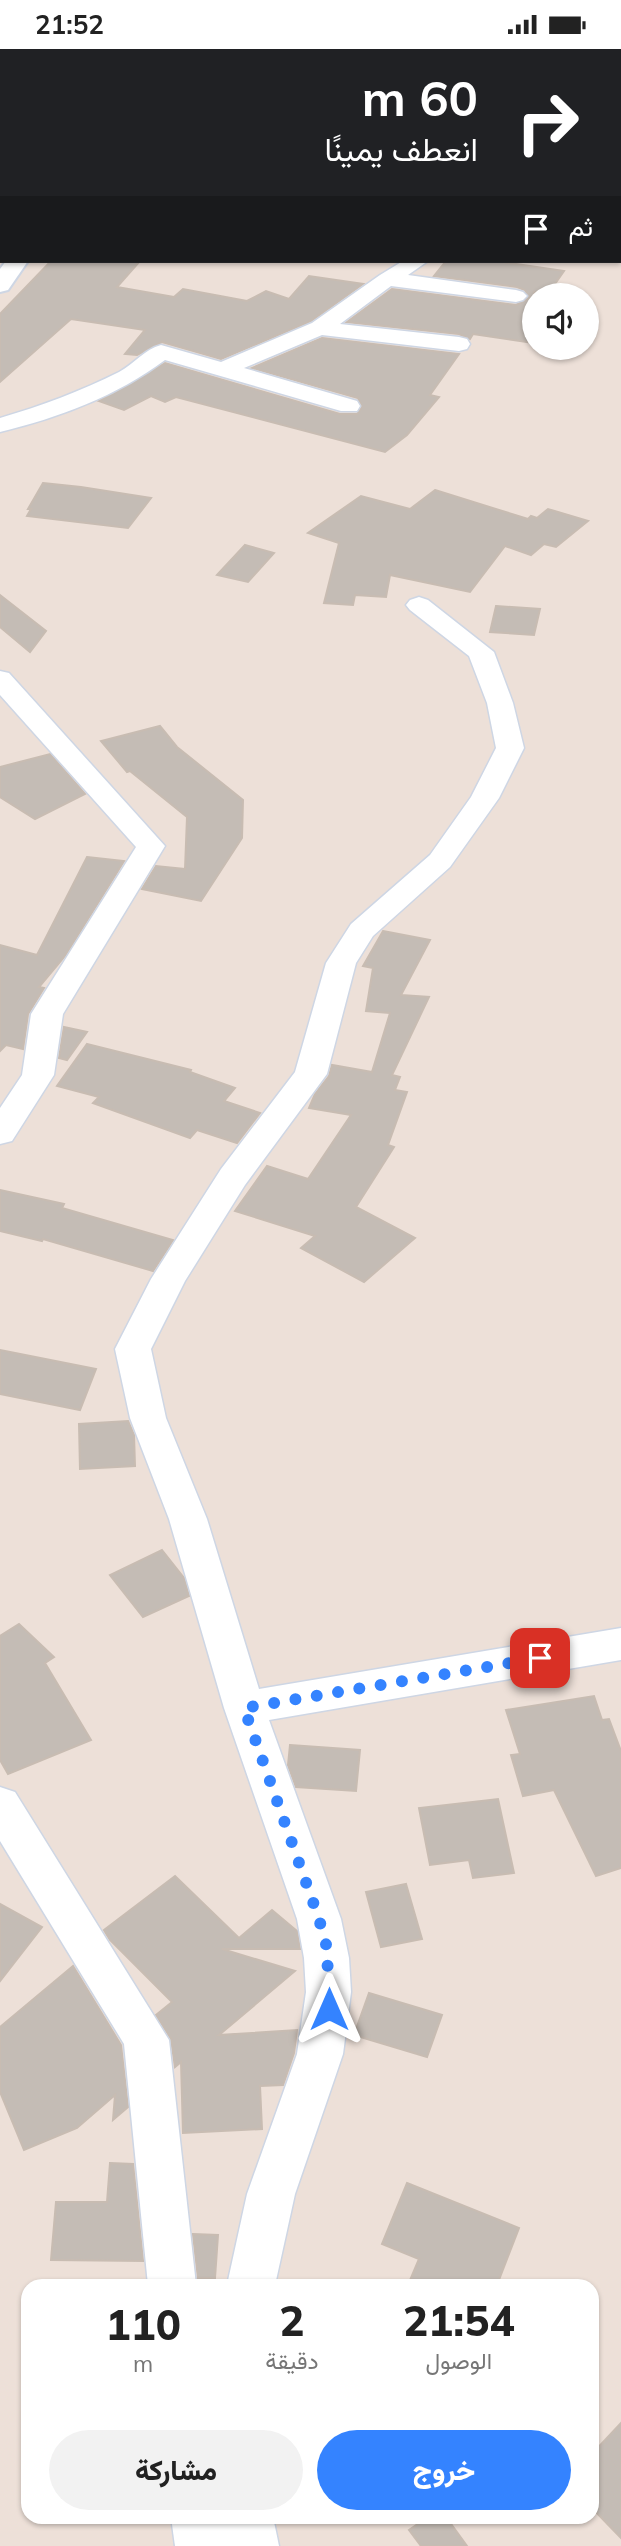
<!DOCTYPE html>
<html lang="ar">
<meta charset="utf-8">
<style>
:root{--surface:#fff;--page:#f2f2f2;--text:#222;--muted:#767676;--accent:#3483ff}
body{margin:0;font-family:Mulish,Vazirmatn,sans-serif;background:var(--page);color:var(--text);direction:rtl;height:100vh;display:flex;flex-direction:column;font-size:26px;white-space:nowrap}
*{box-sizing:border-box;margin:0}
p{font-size:23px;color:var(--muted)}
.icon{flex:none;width:38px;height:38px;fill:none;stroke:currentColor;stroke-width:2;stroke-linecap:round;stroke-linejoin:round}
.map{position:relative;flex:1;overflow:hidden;direction:ltr}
.drawer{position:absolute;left:21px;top:2230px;width:578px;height:245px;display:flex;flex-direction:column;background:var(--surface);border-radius:21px;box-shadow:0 2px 5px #0004;direction:rtl}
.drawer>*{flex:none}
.hud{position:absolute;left:0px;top:0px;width:621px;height:214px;box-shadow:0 2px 5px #0004;direction:rtl;background:#202124;color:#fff;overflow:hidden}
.controls{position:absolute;left:522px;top:234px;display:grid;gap:14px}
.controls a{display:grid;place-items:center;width:77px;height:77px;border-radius:50%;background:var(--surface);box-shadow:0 2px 5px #0004;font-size:35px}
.pin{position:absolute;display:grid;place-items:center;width:60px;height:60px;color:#fff;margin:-30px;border-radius:14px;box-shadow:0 4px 10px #0006}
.me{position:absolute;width:77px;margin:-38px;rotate:0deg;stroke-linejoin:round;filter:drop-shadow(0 0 5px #0008)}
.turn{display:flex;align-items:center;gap:24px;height:147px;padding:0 28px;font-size:32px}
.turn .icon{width:91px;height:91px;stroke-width:2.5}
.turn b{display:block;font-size:49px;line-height:60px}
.then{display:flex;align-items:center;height:66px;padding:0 28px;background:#0003;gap:14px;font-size:26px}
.eta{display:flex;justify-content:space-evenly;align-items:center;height:119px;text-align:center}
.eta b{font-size:42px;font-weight:800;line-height:49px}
.action{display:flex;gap:14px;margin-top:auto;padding:14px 28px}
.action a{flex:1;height:80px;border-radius:42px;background:var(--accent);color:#fff;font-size:28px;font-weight:800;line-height:80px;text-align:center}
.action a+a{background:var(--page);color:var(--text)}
.status{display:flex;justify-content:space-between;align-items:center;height:49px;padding:0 35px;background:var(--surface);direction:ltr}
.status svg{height:19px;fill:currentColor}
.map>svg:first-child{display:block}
.building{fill:#c4bcb5;stroke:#c8bcb2;stroke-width:2}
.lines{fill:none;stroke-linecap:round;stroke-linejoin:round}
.minor-casing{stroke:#ced6e4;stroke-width:3}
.tertiary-casing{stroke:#ced6e4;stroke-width:4}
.primary-casing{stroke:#c3c3c3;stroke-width:4}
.minor{fill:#fff;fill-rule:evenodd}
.tertiary{fill:#fff;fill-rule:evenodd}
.primary{fill:#ffb04c;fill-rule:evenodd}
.route{stroke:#3483ff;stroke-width:12;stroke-dasharray:0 21.6}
</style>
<div class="status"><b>21:52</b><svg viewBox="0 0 49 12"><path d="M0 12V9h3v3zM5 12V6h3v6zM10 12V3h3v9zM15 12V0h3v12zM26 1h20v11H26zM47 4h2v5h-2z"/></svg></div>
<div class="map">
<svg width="621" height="2497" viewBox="0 0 621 2497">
<rect width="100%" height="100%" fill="#ede0d8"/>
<g class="building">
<polygon points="51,212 140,212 117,238 174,248 183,240 247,252 266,242 289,250 309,227 363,235 311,272 221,310 162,293 137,306 125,305 145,281 71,270 0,333 0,265"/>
<polygon points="446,212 495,212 564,222 548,245 534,243 534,294 473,285 470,290 459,285 347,273 392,240 516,256 529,249 525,241 517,238 434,227"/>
<polygon points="322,289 459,305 430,346 439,348 407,386 385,403 176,348 165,353 151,347 124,361 99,352 165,314 340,365 357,365 362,358 358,349 252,319"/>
<polygon points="43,434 81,438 151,449 128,479 27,467 31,460 28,460"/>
<polygon points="435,441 528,470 531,467 537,469 548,460 588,472 556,498 544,495 531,506 505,497 470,543 390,526 386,548 355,546 353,556 324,554 339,494 308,484 361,447 410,460"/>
<polygon points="245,496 274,504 248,533 217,526"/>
<polygon points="0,546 46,582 30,603 0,578"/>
<polygon points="496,557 540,560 534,586 490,583"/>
<polygon points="160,677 177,698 243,751 242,789 201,852 142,840 156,817 185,820 187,768 130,722 127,723 101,692"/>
<polygon points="50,705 85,745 35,770 0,748 0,718"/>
<polygon points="87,808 124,812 65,907 39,938 44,939 28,965 23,1000 6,996 0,1002 0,896 37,906"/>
<polygon points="383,882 430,891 401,946 429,948 392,1026 400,1028 395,1041 407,1043 388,1096 394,1098 356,1158 415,1189 364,1233 301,1199 315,1187 235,1162 267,1117 308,1130 351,1066 309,1059 315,1045 329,1027 332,1016 372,1023 390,964 366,962 373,919 363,917"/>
<polygon points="64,978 87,983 67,1011 59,1009"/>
<polygon points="87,995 191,1021 190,1023 235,1039 224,1052 260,1064 237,1094 197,1081 190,1089 93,1054 99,1048 57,1037"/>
<polygon points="0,1141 64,1155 62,1159 173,1191 153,1222 43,1190 42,1192 0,1182"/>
<polygon points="0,1301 96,1320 80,1361 0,1345"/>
<polygon points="128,1372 134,1386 135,1417 80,1420 79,1375"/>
<polygon points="162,1501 184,1529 189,1547 143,1568 110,1526"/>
<polygon points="19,1575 54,1608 45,1614 91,1691 8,1725 0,1711 0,1587"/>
<polygon points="594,1647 602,1671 609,1670 621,1702 621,1819 596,1827 554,1741 523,1747 511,1706 520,1705 506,1661"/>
<polygon points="290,1696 360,1701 356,1742 296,1738 288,1716"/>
<polygon points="498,1750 514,1824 473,1829 469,1811 430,1816 419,1759"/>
<polygon points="175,1827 239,1889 272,1861 297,1882 300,1900 222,1900 295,1922 219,1986 297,1981 294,2004 283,2036 260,2037 262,2080 183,2084 181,2013 175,2018 171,1990 156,1966 172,1953 110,1891 104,1881"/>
<polygon points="406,1835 422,1890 381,1898 366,1843"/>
<polygon points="0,1855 42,1878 0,1932"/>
<polygon points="73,1917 121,1996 128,2058 113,2071 115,2046 77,2079 24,2101 0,2043 0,1978"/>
<polygon points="369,1944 442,1966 427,2008 354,1986"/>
<polygon points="110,2114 133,2115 143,2212 51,2211 56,2153 107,2153"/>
<polygon points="407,2134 519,2179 497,2236 408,2236 419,2210 382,2195"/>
<polygon points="193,2185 218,2186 215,2229 198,2229"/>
<polygon points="621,2374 621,2489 592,2459 592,2405"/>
<polygon points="428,2468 446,2468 467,2497 421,2497 409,2481"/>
</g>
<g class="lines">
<g class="minor-casing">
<g id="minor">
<path d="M403 212H428L408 226 516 241 523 243 527 247 523 251 516 253 391 237 340 275 459 288 467 290 470 295 467 300 459 302 322 286 244 319 357 352 360 357 357 362H341L165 311C117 347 58 369 0 383V369C41 357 81 342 119 323 134 315 145 300 161 296L221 313 312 274 380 226Z"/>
<polygon points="419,548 428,551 494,603 513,654 524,699 499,749 450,818 373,887 356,914 327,1025 245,1136 185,1232 151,1300 166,1369 207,1470 259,1640 621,1579 621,1611 269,1671 341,1870 349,1909 351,1943 343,2005 295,2145 275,2236 227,2236 247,2145 297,2005 306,1943 304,1909 297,1870 224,1659 169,1470 130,1369 115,1300 151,1230 221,1120 295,1023 326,914 351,875 430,806 471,748 496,699 487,654 469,607 410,561 406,556 410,551"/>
<polygon points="0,622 9,624 165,797 63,965 54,1026 12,1092 0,1095 0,1059 22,1026 31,965 136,798 0,646"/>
<polygon points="0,1738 15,1743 169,1991 196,2236 148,2236 124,1995 0,1792"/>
<polygon points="171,2468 273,2468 279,2497 175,2497"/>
</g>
</g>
<g class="tertiary-casing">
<g id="tertiary">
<rect x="0" y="151" width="2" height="14"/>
<polygon points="6,212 28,212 8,241 0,243 0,220"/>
</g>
</g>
<g class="primary-casing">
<g id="primary">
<polygon points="23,0 43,0 22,2"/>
<polygon points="80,0 101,0 78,2"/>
</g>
</g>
<use href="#minor" class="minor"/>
<use href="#tertiary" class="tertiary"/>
<use href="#primary" class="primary"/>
</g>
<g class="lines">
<polyline class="route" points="329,1960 327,1899 319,1870 244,1659 540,1609"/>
</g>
</svg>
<div class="controls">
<a><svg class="icon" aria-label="sound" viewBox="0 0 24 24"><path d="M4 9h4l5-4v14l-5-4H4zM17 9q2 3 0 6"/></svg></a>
</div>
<div class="pin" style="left:540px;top:1609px;background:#d93025"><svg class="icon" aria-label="arrive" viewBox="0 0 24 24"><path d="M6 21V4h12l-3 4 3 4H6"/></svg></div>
<svg class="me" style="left:329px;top:1960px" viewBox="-20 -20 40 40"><path d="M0-17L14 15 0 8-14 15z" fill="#3483ff" stroke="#fff" stroke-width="4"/></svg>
<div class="hud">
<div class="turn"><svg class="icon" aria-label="right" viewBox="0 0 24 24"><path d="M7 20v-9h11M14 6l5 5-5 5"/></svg><div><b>60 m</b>انعطف يمينًا</div></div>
<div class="then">ثم<svg class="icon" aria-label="arrive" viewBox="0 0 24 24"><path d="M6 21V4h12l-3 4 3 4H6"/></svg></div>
</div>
<section class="drawer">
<div class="eta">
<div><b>21:54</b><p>الوصول</p></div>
<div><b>2</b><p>دقيقة</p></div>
<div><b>110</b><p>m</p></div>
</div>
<div class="action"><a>خروج</a><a>مشاركة</a></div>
</section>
</div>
